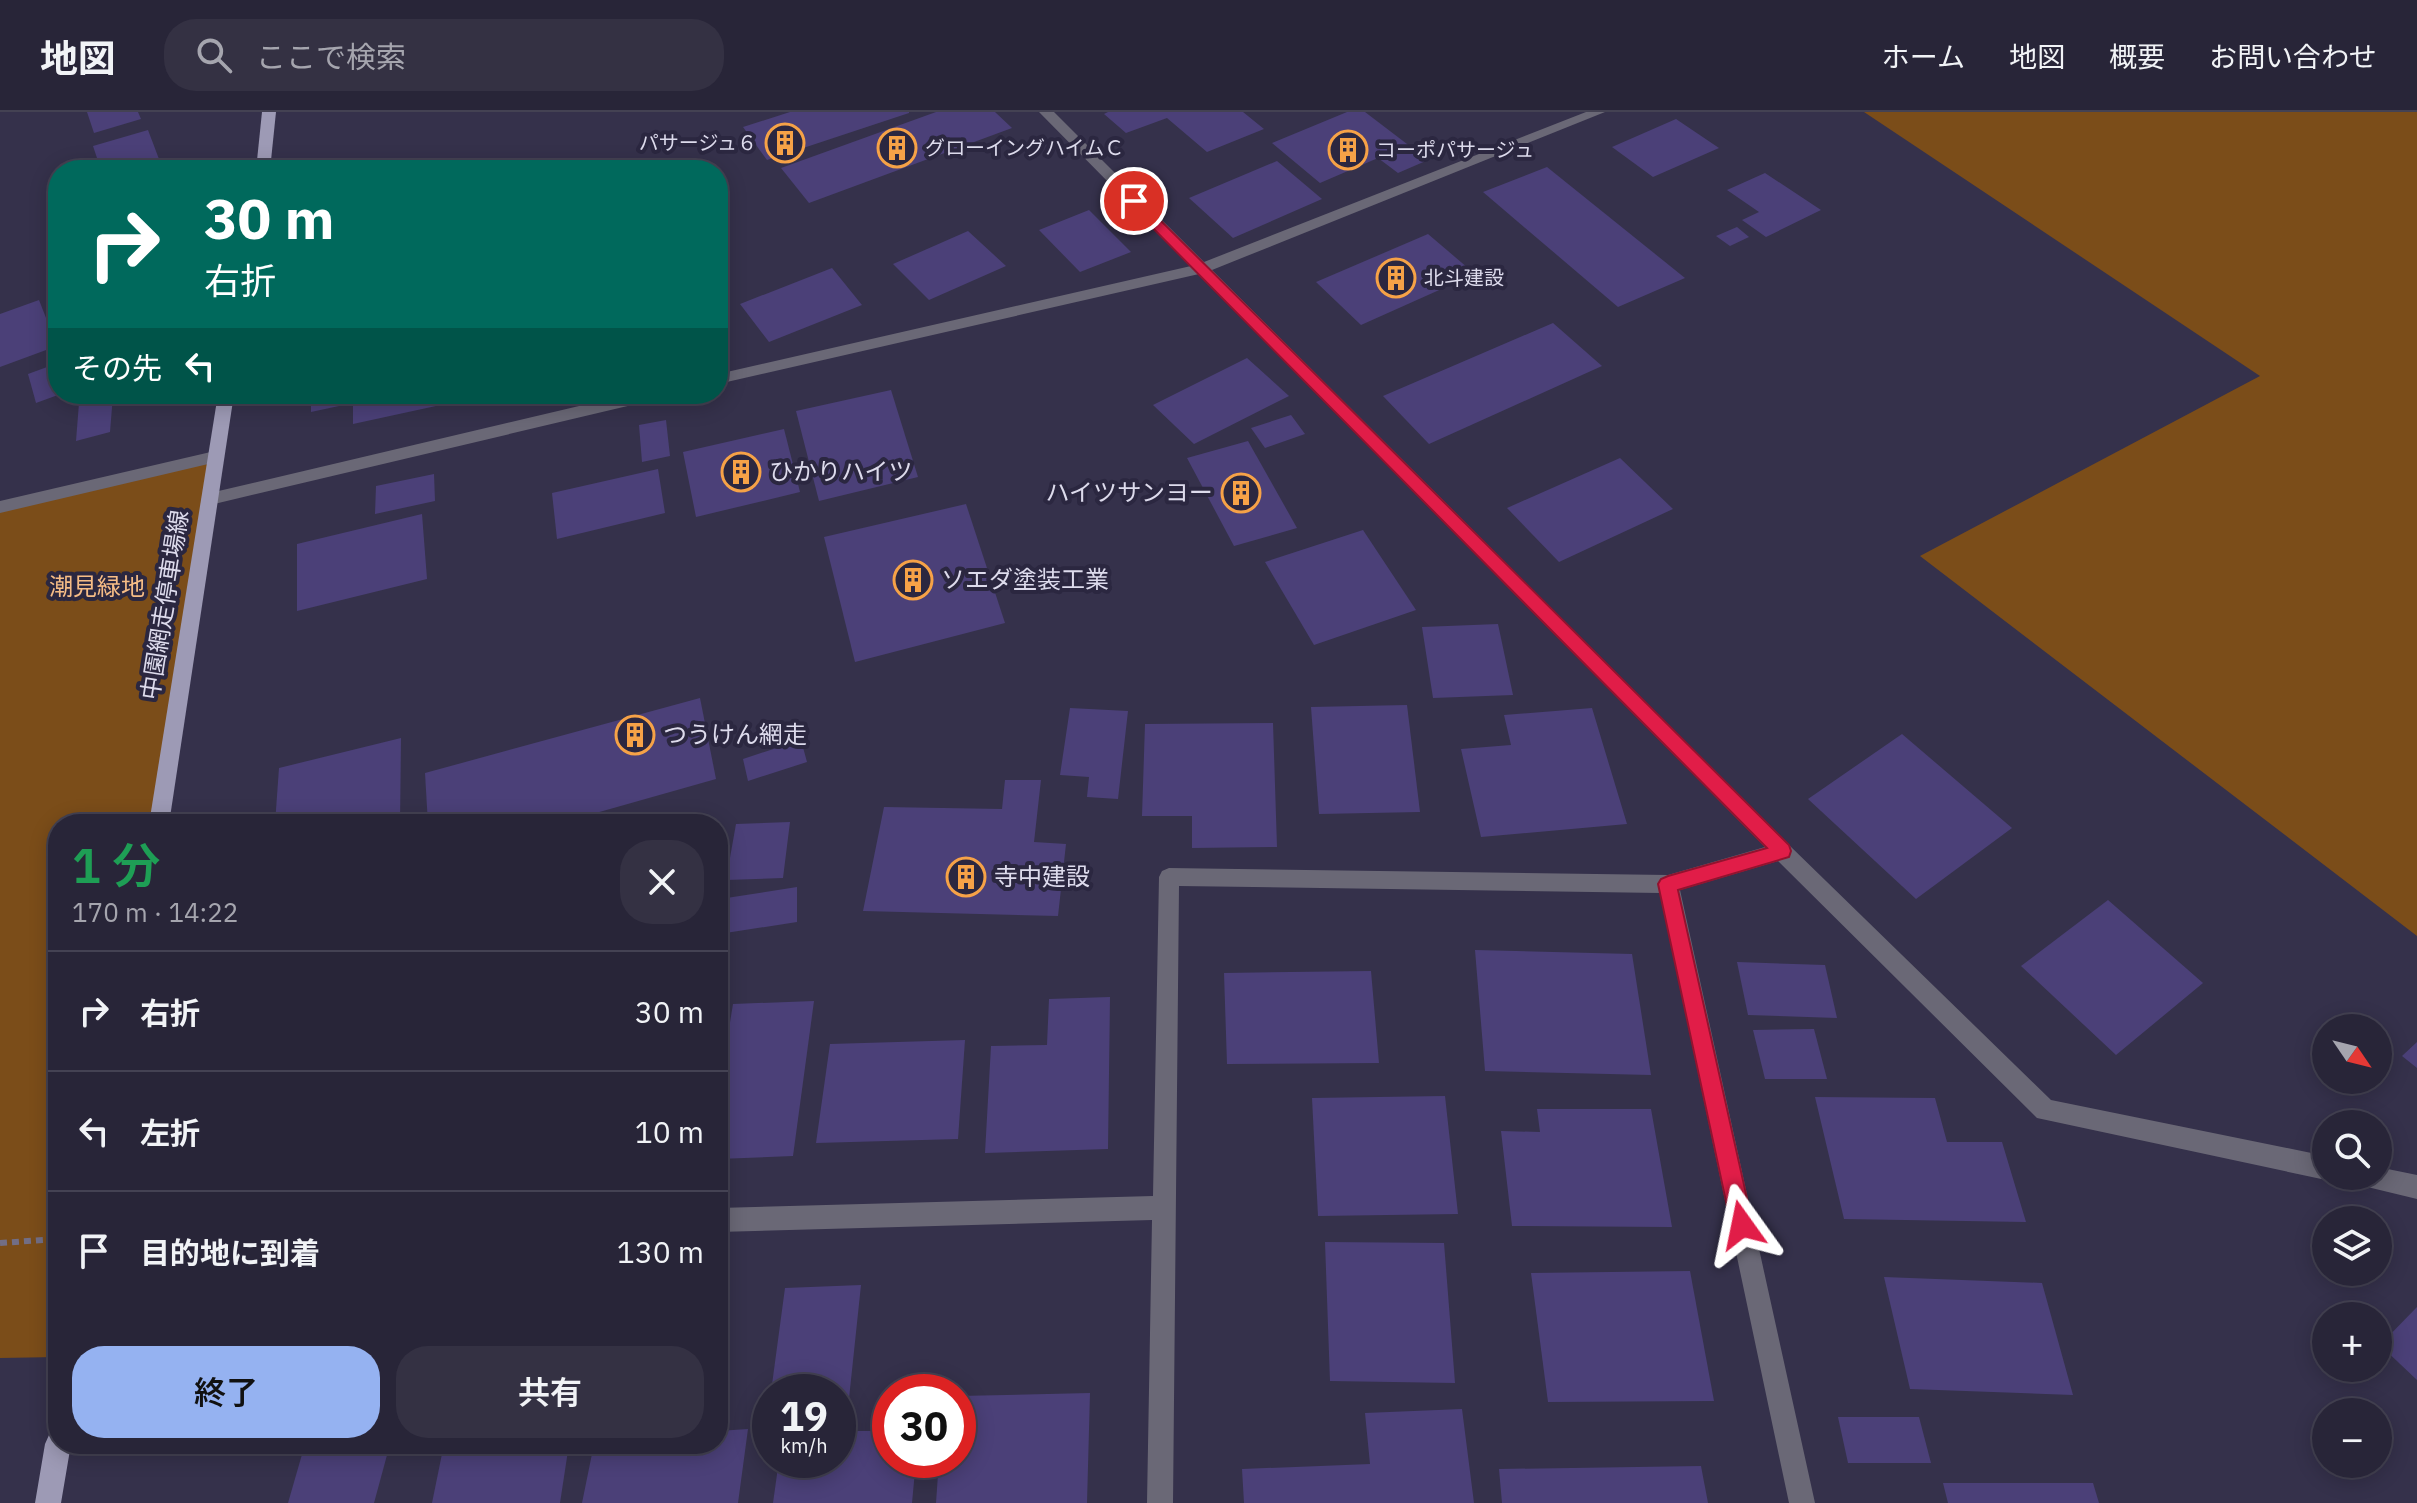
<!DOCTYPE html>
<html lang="ja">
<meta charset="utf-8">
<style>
:root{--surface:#282538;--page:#343143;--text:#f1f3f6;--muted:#a5a5ae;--line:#444253;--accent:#95b2f1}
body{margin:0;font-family:"IBM Plex Sans","Noto Sans JP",sans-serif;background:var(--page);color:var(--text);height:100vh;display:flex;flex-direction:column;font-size:30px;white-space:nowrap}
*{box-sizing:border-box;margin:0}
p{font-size:26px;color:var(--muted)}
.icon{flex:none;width:44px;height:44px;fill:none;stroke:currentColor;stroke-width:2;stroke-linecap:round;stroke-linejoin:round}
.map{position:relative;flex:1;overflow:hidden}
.side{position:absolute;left:48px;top:702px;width:680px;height:640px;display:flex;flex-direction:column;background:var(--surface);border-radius:32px;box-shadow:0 4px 20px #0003,0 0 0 2px var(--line)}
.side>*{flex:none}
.guide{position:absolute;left:48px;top:48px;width:680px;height:244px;border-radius:32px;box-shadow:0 4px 20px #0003,0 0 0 2px var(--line);background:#00695c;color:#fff;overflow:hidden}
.needle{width:52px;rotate:125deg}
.buttons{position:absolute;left:2312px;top:902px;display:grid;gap:16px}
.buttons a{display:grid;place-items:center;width:80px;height:80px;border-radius:50%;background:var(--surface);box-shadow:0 4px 20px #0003,0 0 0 2px var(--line);font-size:40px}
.speed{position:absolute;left:752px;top:1262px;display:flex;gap:16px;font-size:40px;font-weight:700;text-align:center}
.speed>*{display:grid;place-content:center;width:104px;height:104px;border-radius:50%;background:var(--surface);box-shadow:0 4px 20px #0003,0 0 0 2px var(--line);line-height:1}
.speed small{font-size:20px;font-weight:400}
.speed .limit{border:12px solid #d22;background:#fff;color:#111}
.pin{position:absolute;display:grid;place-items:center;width:68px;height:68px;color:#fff;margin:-34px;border:4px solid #fff;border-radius:50%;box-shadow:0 2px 8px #0007}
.me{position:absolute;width:88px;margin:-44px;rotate:348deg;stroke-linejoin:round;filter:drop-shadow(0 0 6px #0008)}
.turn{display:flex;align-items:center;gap:28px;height:168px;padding:0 24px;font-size:36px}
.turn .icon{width:104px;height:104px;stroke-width:2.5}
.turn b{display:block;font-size:56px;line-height:68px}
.then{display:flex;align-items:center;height:76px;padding:0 24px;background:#0003;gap:16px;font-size:30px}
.round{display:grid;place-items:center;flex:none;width:84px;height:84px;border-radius:32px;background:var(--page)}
.overview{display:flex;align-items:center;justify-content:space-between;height:136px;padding:0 24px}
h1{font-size:48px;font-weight:600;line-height:60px;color:#1e9e55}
.action{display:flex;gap:16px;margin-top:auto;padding:16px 24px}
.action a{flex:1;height:92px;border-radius:32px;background:var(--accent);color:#111;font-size:32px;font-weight:600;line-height:92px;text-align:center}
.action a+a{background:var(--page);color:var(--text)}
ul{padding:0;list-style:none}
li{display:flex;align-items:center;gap:24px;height:120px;padding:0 24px;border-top:2px solid var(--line)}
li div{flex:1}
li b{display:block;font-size:30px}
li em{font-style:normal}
header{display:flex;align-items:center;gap:48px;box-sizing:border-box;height:112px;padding:0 40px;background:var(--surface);border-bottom:2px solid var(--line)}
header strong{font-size:38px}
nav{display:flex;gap:44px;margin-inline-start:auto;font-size:28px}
.search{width:560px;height:72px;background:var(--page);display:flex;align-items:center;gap:20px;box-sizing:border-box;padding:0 28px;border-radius:32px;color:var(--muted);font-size:30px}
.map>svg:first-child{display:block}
.green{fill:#7b4d19}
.building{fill:#4b4078}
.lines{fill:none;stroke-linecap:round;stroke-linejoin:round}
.path{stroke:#726e85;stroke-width:6;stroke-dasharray:7 5;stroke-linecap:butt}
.minor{fill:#6a6876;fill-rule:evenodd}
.major{fill:#9d9ab5;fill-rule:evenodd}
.route{fill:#e11d48;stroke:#92132f;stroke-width:2}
.labels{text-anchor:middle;stroke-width:8;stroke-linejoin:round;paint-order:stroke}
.far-poi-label{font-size:20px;fill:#dddbec;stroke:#2b2740;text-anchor:start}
.poi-label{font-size:24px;fill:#dddbec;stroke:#2b2740;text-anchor:start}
.park-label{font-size:24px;fill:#f7bd86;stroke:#2b2740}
.street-label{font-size:24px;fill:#dddbec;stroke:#2b2740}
</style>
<header>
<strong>地図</strong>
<div class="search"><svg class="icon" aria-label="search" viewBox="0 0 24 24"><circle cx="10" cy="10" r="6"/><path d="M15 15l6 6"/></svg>ここで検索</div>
<nav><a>ホーム</a><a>地図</a><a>概要</a><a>お問い合わせ</a></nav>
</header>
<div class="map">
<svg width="2417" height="1391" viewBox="0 0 2417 1391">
<rect width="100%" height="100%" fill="#35314b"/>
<g class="green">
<polygon points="1864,0 2417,0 2417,824 1920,444 2260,264"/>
<polygon points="215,345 159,712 58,712 58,1245 0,1246 0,395"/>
</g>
<g class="building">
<polygon points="87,0 138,0 141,7 94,21"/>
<polygon points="790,0 909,0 909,1 767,48 743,15"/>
<polygon points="936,0 995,0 1012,16 809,91 781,56"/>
<polygon points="1108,0 1243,0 1264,17 1207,40 1167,6 1126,21 1104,2"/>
<polygon points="1347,0 1365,0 1428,48 1398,61 1378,46 1320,71 1272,31"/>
<polygon points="1676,7 1719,36 1653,65 1612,35"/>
<polygon points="148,18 162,55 151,58 101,58 93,34"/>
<polygon points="1277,49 1322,87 1233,126 1189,86"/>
<polygon points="1547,55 1685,166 1618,195 1483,80"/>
<polygon points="1765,61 1821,98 1766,125 1742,108 1759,100 1727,78"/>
<polygon points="1089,98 1131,140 1080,160 1039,118"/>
<polygon points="1737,115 1749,125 1730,134 1716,124"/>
<polygon points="968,119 1006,154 929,188 893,152"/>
<polygon points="1428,122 1475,162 1361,213 1316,170"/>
<polygon points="832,156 862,193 769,230 740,192"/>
<polygon points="39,188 57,234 0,255 0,202"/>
<polygon points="1553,211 1602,254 1429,332 1383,284"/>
<polygon points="1247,246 1289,284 1194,332 1153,293"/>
<polygon points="58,251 58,283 36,291 28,262"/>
<polygon points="891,278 918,365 819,389 796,299"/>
<polygon points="311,282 459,282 459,289 353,312 353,291 311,300"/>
<polygon points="113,283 110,320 76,329 79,291"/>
<polygon points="1291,303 1305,322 1265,336 1251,316"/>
<polygon points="666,308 670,344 642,350 639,313"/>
<polygon points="784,317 800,380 696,405 683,340"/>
<polygon points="1248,329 1297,416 1234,434 1187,346"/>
<polygon points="1620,346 1673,397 1559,450 1507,396"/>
<polygon points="658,357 665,401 557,427 552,381"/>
<polygon points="434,362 435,389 375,402 376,374"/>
<polygon points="966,392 1005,511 855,550 824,425"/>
<polygon points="422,402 427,467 297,499 297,432"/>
<polygon points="1363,418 1416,498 1314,533 1265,450"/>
<polygon points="1498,512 1513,583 1433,586 1422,515"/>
<polygon points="700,586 716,667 557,712 428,712 425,661"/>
<polygon points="1407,593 1420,700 1319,702 1311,595"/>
<polygon points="1070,596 1128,599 1118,687 1087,685 1089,665 1060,663"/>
<polygon points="1592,596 1627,712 1481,725 1461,637 1511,633 1504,603"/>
<polygon points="1273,611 1277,735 1192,736 1192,704 1142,704 1145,612"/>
<polygon points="1902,622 2012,716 1916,787 1808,687"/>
<polygon points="401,626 400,712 275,712 279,656"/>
<polygon points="801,628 807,650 748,669 743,647"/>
<polygon points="1005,668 1041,668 1034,730 1066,732 1058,804 863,799 884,695 1002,697"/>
<polygon points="790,710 783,766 726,768 736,712"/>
<polygon points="797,775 797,810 719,822 720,787"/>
<polygon points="2108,788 2203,871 2116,943 2021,854"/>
<polygon points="1475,838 1632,842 1651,963 1485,959"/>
<polygon points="1737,850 1825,853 1837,906 1748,903"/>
<polygon points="1371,859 1379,951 1227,952 1224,861"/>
<polygon points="1110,885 1108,1037 985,1041 991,934 1047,933 1049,887"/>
<polygon points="814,889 793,1044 718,1047 718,984 733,892"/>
<polygon points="1814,917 1827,967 1765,967 1753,918"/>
<polygon points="965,928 958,1027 816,1031 830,932"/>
<polygon points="2417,930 2417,956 2402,944"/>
<polygon points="1445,984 1458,1102 1318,1104 1312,986"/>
<polygon points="1815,985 1935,986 1947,1030 2002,1030 2026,1110 1844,1107"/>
<polygon points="1537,997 1651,997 1672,1115 1512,1114 1501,1019 1540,1020"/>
<polygon points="1325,1130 1444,1131 1455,1271 1330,1269"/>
<polygon points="1690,1159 1714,1289 1548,1290 1531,1161"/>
<polygon points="1884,1165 2042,1171 2073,1283 1910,1277"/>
<polygon points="861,1173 848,1296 838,1297 838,1280 771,1280 785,1176"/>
<polygon points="2417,1195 2417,1268 2380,1233"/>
<polygon points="1090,1281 1087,1391 936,1391 939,1348 958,1348 958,1284"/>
<polygon points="1462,1297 1474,1391 1244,1391 1242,1357 1370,1352 1365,1301"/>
<polygon points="1838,1305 1919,1305 1931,1351 1848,1351"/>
<polygon points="748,1317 738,1391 582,1391 594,1332 718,1332 718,1319"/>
<polygon points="838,1319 890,1319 890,1348 916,1348 912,1391 773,1391 779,1348 838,1348"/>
<polygon points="305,1332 390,1332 374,1391 288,1391"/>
<polygon points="444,1332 569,1332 560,1391 432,1391"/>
<polygon points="1701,1354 1708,1391 1502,1391 1499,1357"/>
<polygon points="1943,1371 2093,1371 2099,1391 1948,1391"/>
</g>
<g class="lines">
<polyline class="path" points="0,1131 58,1127"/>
<g class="minor">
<polygon points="1039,0 1054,0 1204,150 1586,0 1605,0 1212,158 1789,733 2051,988 2326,1044 2326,1064 2334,1064 2326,1068 2037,1006 1778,749 1680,778 1815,1391 1789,1391 1660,781 1179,774 1173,1391 1147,1391 1152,1108 718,1120 718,1096 1153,1084 1159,765 1162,759 1169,756 1668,763 1765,735 1199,162 718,272 718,262 1191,154"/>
<polygon points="630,282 661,282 653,288 210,393 201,387 210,381"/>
<polygon points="215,339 221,341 223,345 221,349 0,401 0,389"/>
<polygon points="2378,1055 2417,1063 2417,1087 2355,1072 2351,1064 2378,1064"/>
</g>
<g class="major">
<polygon points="262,0 276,0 270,58 256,58"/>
<polygon points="218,282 234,282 169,712 149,712"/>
<polygon points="58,1319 58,1332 71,1332 61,1391 35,1391 45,1332 49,1323"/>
</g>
</g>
<polygon class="route" points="1129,87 1139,87 1789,733 1791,739 1789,745 1678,778 1753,1113 1749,1120 1742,1123 1734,1120 1731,1113 1658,772 1661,767 1668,764 1767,736 1129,92"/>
<defs>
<g id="building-ring" transform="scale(2)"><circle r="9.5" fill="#2b2740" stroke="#f6a247" stroke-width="1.5"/><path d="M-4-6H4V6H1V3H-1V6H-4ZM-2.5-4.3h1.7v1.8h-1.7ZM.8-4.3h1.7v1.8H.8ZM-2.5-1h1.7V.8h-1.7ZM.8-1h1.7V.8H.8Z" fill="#f6a247"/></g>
</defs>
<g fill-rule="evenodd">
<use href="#building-ring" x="785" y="31"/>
<use href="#building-ring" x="897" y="36"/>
<use href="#building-ring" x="1348" y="38"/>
<use href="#building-ring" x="1396" y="166"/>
<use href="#building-ring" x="741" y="360"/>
<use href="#building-ring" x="1241" y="381"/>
<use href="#building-ring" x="913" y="468"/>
<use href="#building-ring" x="635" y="623"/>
<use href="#building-ring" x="966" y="765"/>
</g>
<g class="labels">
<g class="far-poi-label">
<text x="757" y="38" text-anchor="end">パサージュ６</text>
<text x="925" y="43">グローイングハイムＣ</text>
<text x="1376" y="45">コーポパサージュ</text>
<text x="1424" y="173">北斗建設</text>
</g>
<g class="poi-label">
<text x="769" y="368">ひかりハイツ</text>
<text x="1213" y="389" text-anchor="end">ハイツサンヨー</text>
<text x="941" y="476">ソエダ塗装工業</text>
<text x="663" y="631">つうけん網走</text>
<text x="994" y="773">寺中建設</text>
</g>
<g class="park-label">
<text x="97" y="483">潮見緑地</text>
</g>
<g class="street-label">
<text transform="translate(165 493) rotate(-81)" y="8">中園網走停車場線</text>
</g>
</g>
</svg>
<div class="buttons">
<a><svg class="needle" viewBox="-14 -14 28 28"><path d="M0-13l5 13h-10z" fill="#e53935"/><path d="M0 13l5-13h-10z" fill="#a5a5ae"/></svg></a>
<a><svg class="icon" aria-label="search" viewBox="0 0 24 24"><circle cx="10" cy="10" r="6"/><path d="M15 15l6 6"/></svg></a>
<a><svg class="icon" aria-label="layers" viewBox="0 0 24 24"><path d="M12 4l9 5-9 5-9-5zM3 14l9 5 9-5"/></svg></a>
<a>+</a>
<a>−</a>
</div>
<div class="speed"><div>19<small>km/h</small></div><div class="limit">30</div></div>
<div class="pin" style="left:1134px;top:89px;background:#d93025"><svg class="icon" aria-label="arrive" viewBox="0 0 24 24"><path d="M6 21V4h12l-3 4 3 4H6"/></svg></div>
<svg class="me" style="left:1742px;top:1113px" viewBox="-20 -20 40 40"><path d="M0-17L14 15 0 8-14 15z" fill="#e11d48" stroke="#fff" stroke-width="4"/></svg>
<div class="guide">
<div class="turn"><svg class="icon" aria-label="right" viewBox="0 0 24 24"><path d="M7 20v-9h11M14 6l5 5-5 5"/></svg><div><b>30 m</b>右折</div></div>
<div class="then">その先<svg class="icon" aria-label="left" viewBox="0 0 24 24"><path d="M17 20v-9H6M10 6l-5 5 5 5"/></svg></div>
</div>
<section class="side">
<div class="overview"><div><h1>1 分</h1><p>170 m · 14:22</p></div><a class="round"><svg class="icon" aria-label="close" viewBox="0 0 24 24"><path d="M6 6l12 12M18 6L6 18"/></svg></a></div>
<ul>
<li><svg class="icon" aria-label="right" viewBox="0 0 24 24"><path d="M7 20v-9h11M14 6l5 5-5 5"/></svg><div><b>右折</b></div><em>30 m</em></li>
<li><svg class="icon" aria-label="left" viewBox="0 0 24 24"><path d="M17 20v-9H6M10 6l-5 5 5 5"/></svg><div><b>左折</b></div><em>10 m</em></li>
<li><svg class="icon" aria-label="arrive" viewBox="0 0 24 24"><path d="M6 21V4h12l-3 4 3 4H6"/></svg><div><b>目的地に到着</b></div><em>130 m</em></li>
</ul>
<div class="action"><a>終了</a><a>共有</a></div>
</section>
</div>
